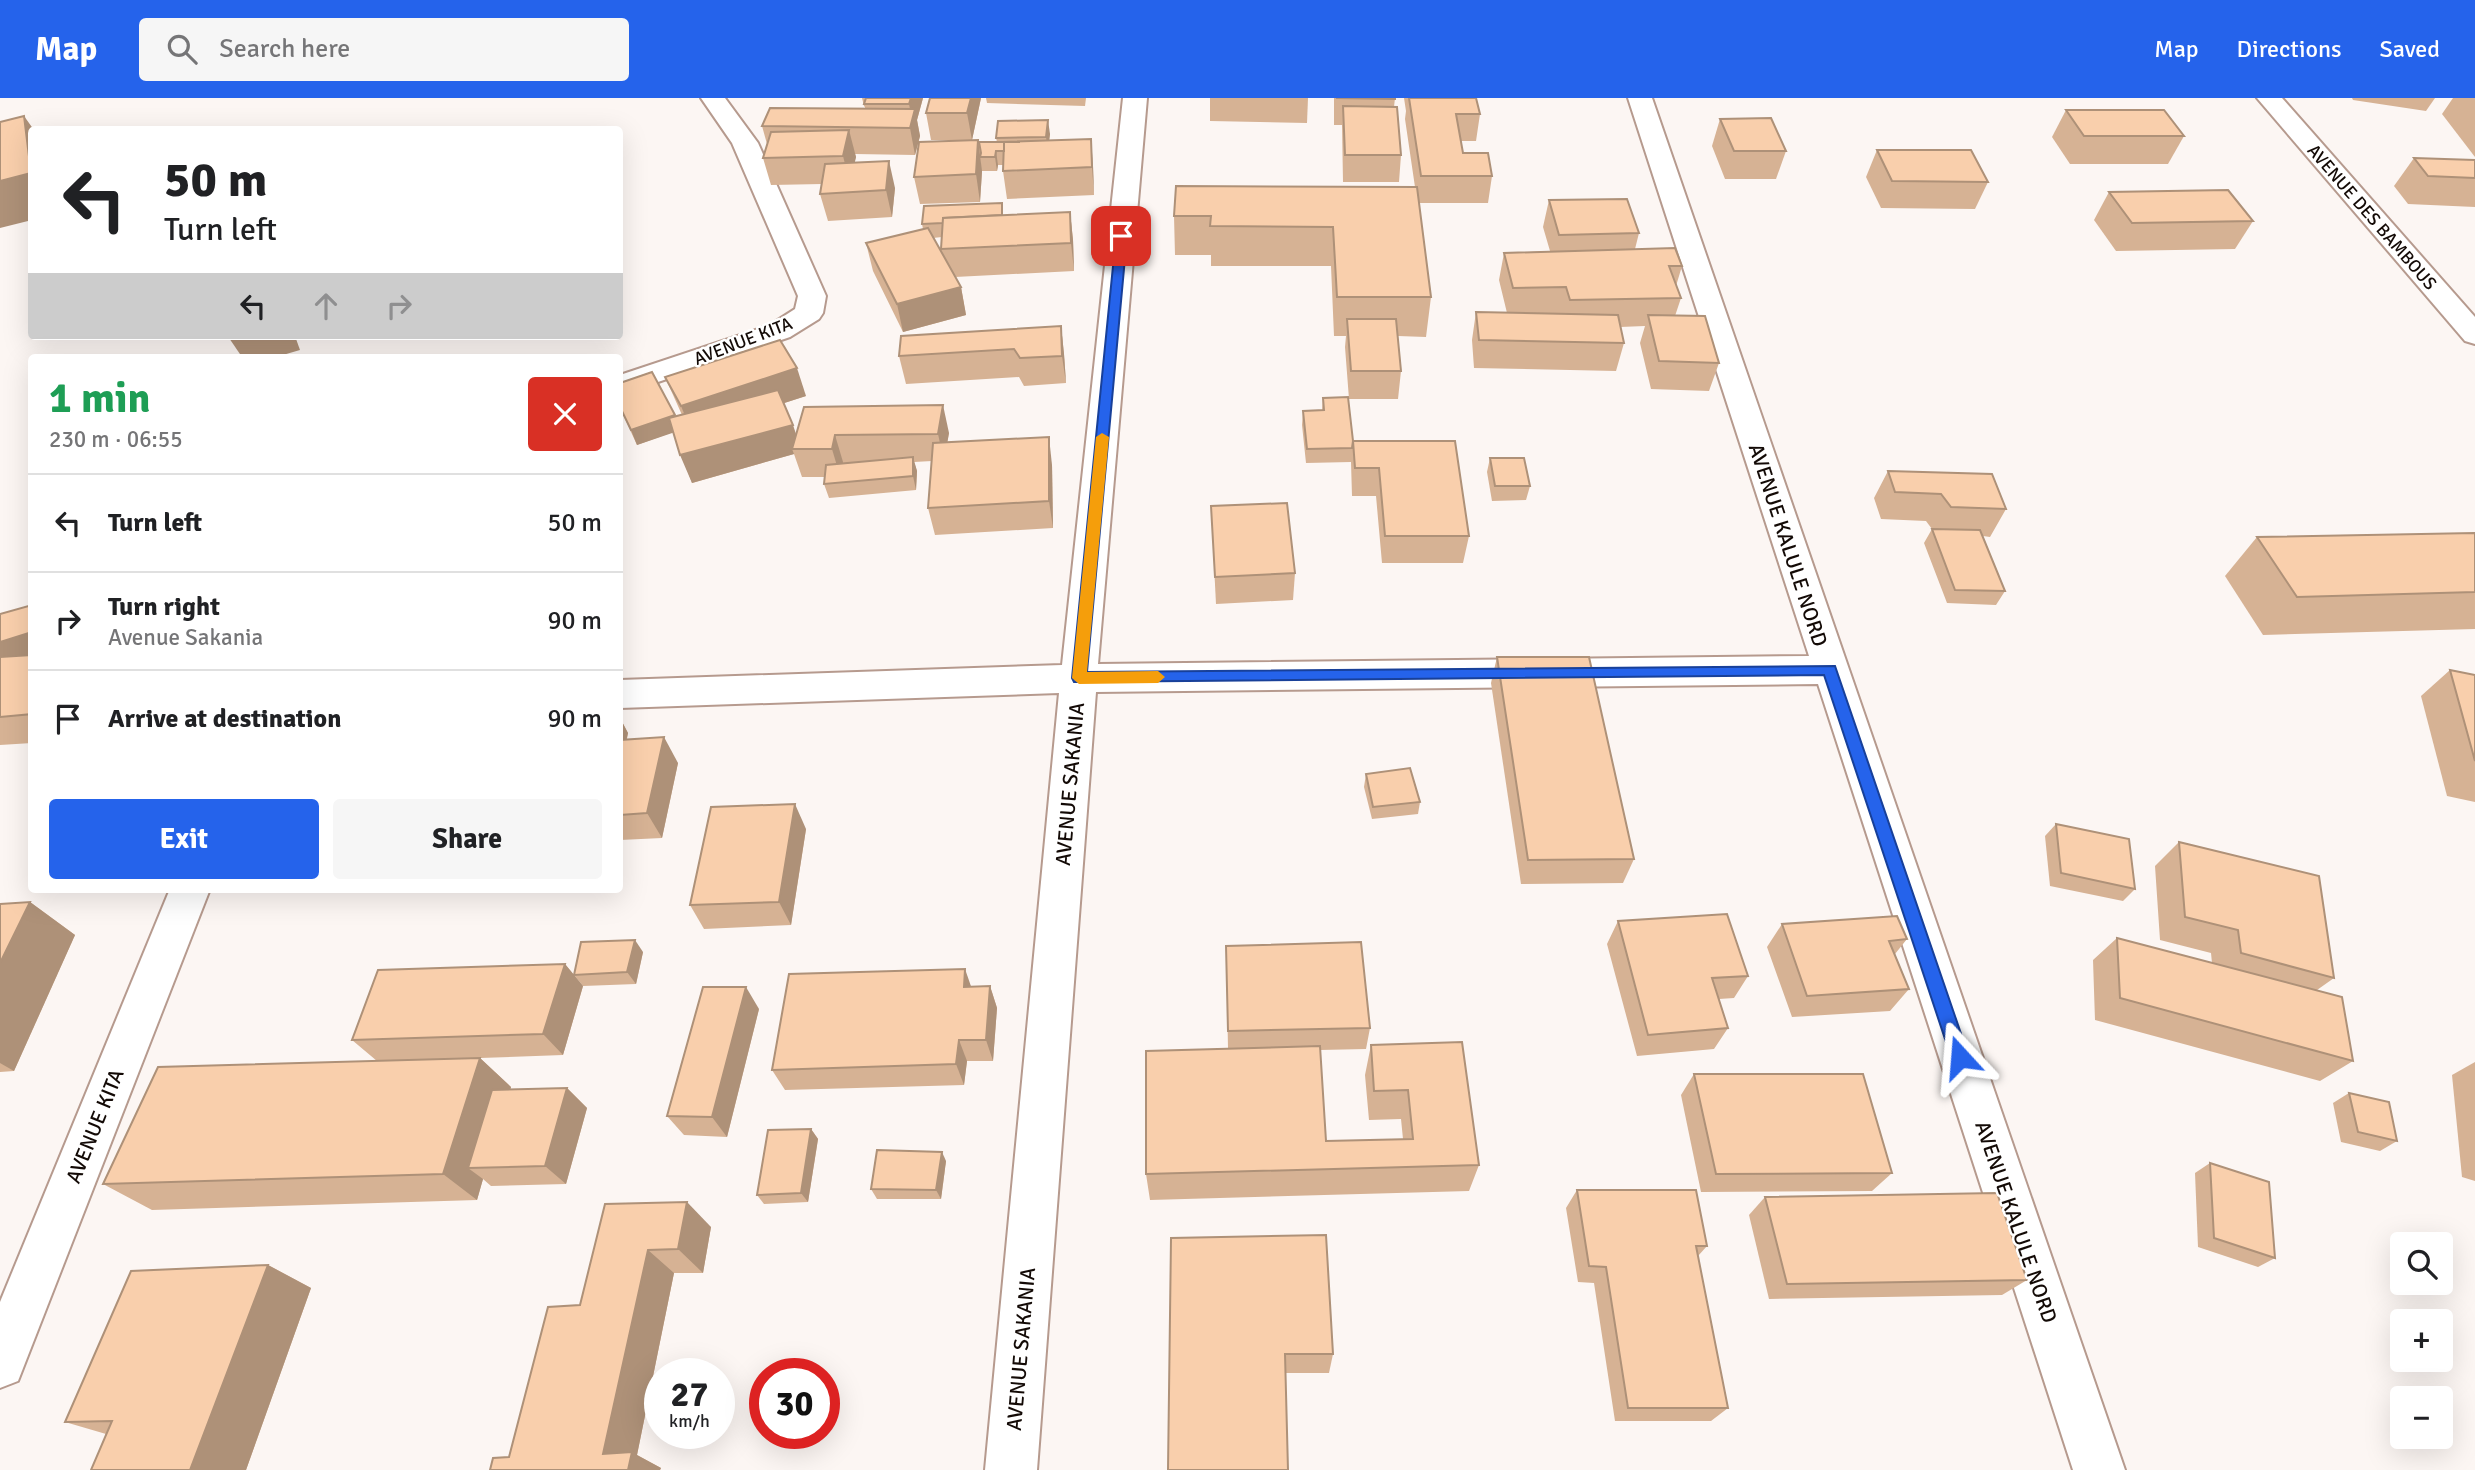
<!DOCTYPE html>
<meta charset="utf-8">
<style>
:root{--surface:#fff;--page:#f6f6f6;--text:#202124;--muted:#757577;--line:#e0e0e0;--accent:#2563eb}
body{margin:0;font-family:Signika,sans-serif;background:var(--page);color:var(--text);height:100vh;display:flex;flex-direction:column;font-size:26px;white-space:nowrap}
*{box-sizing:border-box;margin:0}
p{font-size:23px;color:var(--muted)}
.icon{flex:none;width:38px;height:38px;fill:none;stroke:currentColor;stroke-width:2;stroke-linecap:round;stroke-linejoin:round}
.map{position:relative;flex:1;overflow:hidden}
.sheet{position:absolute;left:28px;top:256px;width:595px;height:539px;display:flex;flex-direction:column;background:var(--surface);border-radius:7px;box-shadow:0 7px 28px #0002}
.sheet>*{flex:none}
.hud{position:absolute;left:28px;top:28px;width:595px;height:214px;border-radius:7px;box-shadow:0 7px 28px #0002;background:#fff;color:var(--text);overflow:hidden}
.controls{position:absolute;left:2390px;top:1134px;display:grid;gap:14px}
.controls a{display:grid;place-items:center;width:63px;height:63px;border-radius:7px;background:var(--surface);box-shadow:0 7px 28px #0002;font-size:35px}
.speed{position:absolute;left:644px;top:1260px;display:flex;gap:14px;font-size:35px;font-weight:700;text-align:center}
.speed>*{display:grid;place-content:center;width:91px;height:91px;border-radius:50%;background:var(--surface);box-shadow:0 7px 28px #0002;line-height:1}
.speed small{font-size:18px;font-weight:400}
.speed .limit{border:10px solid #d22;background:#fff;color:#111}
.pin{position:absolute;display:grid;place-items:center;width:60px;height:60px;color:#fff;margin:-30px;border-radius:14px;box-shadow:0 4px 10px #0006}
.me{position:absolute;width:77px;margin:-38px;rotate:341deg;stroke-linejoin:round;filter:drop-shadow(0 0 5px #0008)}
.turn{display:flex;align-items:center;gap:24px;height:147px;padding:0 21px;font-size:32px}
.turn .icon{width:91px;height:91px;stroke-width:2.5}
.turn b{display:block;font-size:49px;line-height:60px}
.lanes{display:flex;align-items:center;height:66px;padding:0 21px;background:#0003;justify-content:center;gap:35px;direction:ltr}
.lanes .off{opacity:.35}
.round{display:grid;place-items:center;flex:none;width:74px;height:74px;border-radius:7px;background:var(--page)}
.overview{display:flex;align-items:center;justify-content:space-between;height:119px;padding:0 21px}
h1{font-size:42px;font-weight:700;line-height:52px;color:#1e9e55}
.primary-button{display:flex;gap:14px;margin-top:auto;padding:14px 21px}
.primary-button a{flex:1;height:80px;border-radius:7px;background:var(--accent);color:#fff;font-size:28px;font-weight:700;line-height:80px;text-align:center}
.primary-button a+a{background:var(--page);color:var(--text)}
ul{padding:0;list-style:none}
li{display:flex;align-items:center;gap:21px;height:98px;padding:0 21px;border-top:2px solid var(--line)}
li div{flex:1}
li b{display:block;font-size:26px}
li em{font-style:normal}
header{display:flex;align-items:center;gap:42px;box-sizing:border-box;height:98px;padding:0 35px;background:var(--accent);color:#fff}
header strong{font-size:33px}
nav{display:flex;gap:38px;margin-inline-start:auto;font-size:24px}
.search{width:490px;height:63px;background:var(--page);display:flex;align-items:center;gap:18px;box-sizing:border-box;padding:0 24px;border-radius:7px;color:var(--muted);font-size:26px}
.map>svg:first-child{display:block}
.lines{fill:none;stroke-linecap:round;stroke-linejoin:round}
.street-casing{stroke:#b69a8e;stroke-width:4}
.street{fill:#fff;fill-rule:evenodd}
.wall{fill:#d6b294;fill-rule:evenodd}
.shaded-wall{fill:#ae9178}
.building{fill:#f9cfac;stroke:#ae9178;stroke-width:2}
.route{fill:#2563eb;stroke:#184099;stroke-width:2}
.slow{fill:#f59e0b}
.labels{text-anchor:middle;stroke-width:5;stroke-linejoin:round;paint-order:stroke}
.far-street-label{font-size:18px;fill:#130a06;stroke:#fff}
.street-label{font-size:21px;fill:#130a06;stroke:#fff}
</style>
<header>
<strong>Map</strong>
<div class="search"><svg class="icon" aria-label="search" viewBox="0 0 24 24"><circle cx="10" cy="10" r="6"/><path d="M15 15l6 6"/></svg>Search here</div>
<nav><a>Map</a><a>Directions</a><a>Saved</a></nav>
</header>
<div class="map">
<svg width="2475" height="1372" viewBox="0 0 2475 1372">
<rect width="100%" height="100%" fill="#fcf6f3"/>
<g class="lines">
<g class="street-casing">
<g id="street">
<polygon points="701,0 725,0 758,45 826,198 823,215 819,221 790,239 620,297 620,277 770,227 795,211 798,198 732,45"/>
<polygon points="1123,0 1147,0 1098,566 1809,558 1628,0 1652,0 2125,1372 2073,1372 1818,586 1096,594 1037,1372 985,1372 1059,595 620,610 620,582 1062,567"/>
<polygon points="2257,0 2282,0 2475,219 2475,246 2465,243"/>
<polygon points="170,791 210,791 18,1283 0,1290 0,1204"/>
</g>
</g>
<use href="#street" class="street"/>
</g>
<g class="wall">
<polygon points="862,0 923,0 917,22 920,38 915,57 855,56 856,59 854,65 895,90 892,119 828,123 820,96 822,86 771,87 763,60 767,46 762,28 865,10 865,9 864,8"/>
<polygon points="981,0 972,42 979,44 997,44 996,40 1050,36 1049,42 1093,68 1094,97 1007,101 1003,73 1003,67 998,67 997,73 982,73 980,104 920,106 914,79 959,42 931,42 926,15"/>
<polygon points="986,0 1086,0 1085,8 987,5"/>
<polygon points="1210,0 1308,0 1307,25 1210,23"/>
<polygon points="1334,0 1395,0 1394,9 1401,57 1399,84 1343,84 1342,27 1334,27"/>
<polygon points="1404,0 1476,0 1480,16 1476,43 1461,43 1463,55 1492,78 1488,105 1419,105 1431,199 1426,239 1398,238 1401,273 1398,301 1349,301 1345,249 1346,238 1334,238 1331,168 1211,168 1211,157 1175,157 1174,118 1415,89 1405,21 1406,13"/>
<polygon points="2352,0 2435,0 2426,13 2353,2"/>
<polygon points="2453,0 2475,0 2475,59 2442,16"/>
<polygon points="2066,12 2184,38 2168,66 2070,66 2052,39"/>
<polygon points="1720,21 1786,53 1776,81 1725,81 1712,48"/>
<polygon points="1877,52 1988,84 1975,111 1881,110 1866,79"/>
<polygon points="2414,60 2475,62 2475,109 2408,106 2394,88"/>
<polygon points="2109,94 2253,123 2235,151 2116,153 2094,122"/>
<polygon points="1549,102 1639,135 1635,151 1682,168 1676,188 1681,200 1675,218 1719,265 1709,293 1651,291 1640,245 1645,228 1620,229 1624,245 1616,273 1474,270 1472,242 1476,214 1507,215 1499,182 1504,155 1550,153 1543,129"/>
<path d="M1070 114 1073 142 1074 173 955 179 961 189 966 217 903 234 873 173 866 145 923 131 922 126 1004 117ZM942 139 941 151V154L933 140Z"/>
<polygon points="1061,228 1064,256 1066,285 1024,288 1019,279 906,286 899,258"/>
<polygon points="665,279 806,298 784,305 796,337 949,335 947,345 1052,367 1053,430 935,437 928,410 932,363 914,364 917,373 916,392 829,400 824,386 825,379 802,379 794,356 692,385 673,334 637,347 620,310 676,318 682,317"/>
<polygon points="1323,300 1353,343 1469,438 1463,465 1382,465 1376,398 1352,398 1351,364 1306,365 1302,327 1303,313 1322,312"/>
<polygon points="1490,360 1530,388 1526,402 1492,403 1487,374"/>
<polygon points="1888,373 2006,411 1990,439 1983,438 2005,493 1996,507 1947,505 1924,445 1932,431 1926,423 1881,421 1874,400"/>
<polygon points="1211,408 1295,475 1293,502 1216,506"/>
<polygon points="2475,435 2475,531 2263,537 2225,478 2257,439"/>
<polygon points="32,507 32,645 0,647 0,516"/>
<polygon points="1497,559 1634,761 1623,785 1521,786 1491,585"/>
<polygon points="2450,572 2475,577 2475,704 2447,698 2421,598"/>
<polygon points="620,620 628,635 627,641 678,665 662,740 620,742"/>
<polygon points="1366,676 1420,704 1418,716 1372,721 1364,689"/>
<polygon points="2056,726 2135,791 2123,803 2050,788 2045,738"/>
<polygon points="806,731 791,827 704,831 690,807"/>
<polygon points="2179,744 2334,880 2317,892 2353,963 2320,983 2095,922 2093,862 2117,840 2212,865 2211,855 2160,842 2155,768"/>
<polygon points="30,804 75,837 14,973 0,974 0,806"/>
<polygon points="1618,823 1748,878 1734,900 1719,901 1728,930 1714,951 1637,958 1607,846"/>
<polygon points="1782,826 1907,841 1895,856 1909,891 1890,913 1792,919 1767,849"/>
<polygon points="1226,848 1370,930 1366,951 1320,952 1326,1043 1403,1041 1401,1021 1369,1022 1365,977 1371,947 1479,1067 1469,1093 1150,1102 1146,1076 1228,950"/>
<polygon points="643,854 636,886 583,888 574,877"/>
<polygon points="565,866 583,888 563,957 480,960 511,989 510,992 567,990 587,1010 566,1086 491,1088 483,1081 477,1102 152,1112 103,1086 377,963 352,942"/>
<polygon points="990,888 997,910 993,963 967,963 964,987 785,992 772,972 971,889"/>
<polygon points="759,911 727,1039 684,1037 667,1018"/>
<polygon points="2475,964 2475,1083 2462,1079 2452,977"/>
<polygon points="1694,976 1892,1075 1872,1093 1701,1094 1681,997"/>
<polygon points="2349,995 2397,1043 2380,1053 2341,1044 2333,1005"/>
<polygon points="811,1031 818,1041 808,1104 764,1106 757,1097"/>
<polygon points="946,1063 941,1101 877,1101 871,1091"/>
<polygon points="2210,1065 2275,1160 2258,1169 2198,1149 2195,1075"/>
<polygon points="1577,1092 1707,1148 1698,1158 1728,1310 1711,1323 1615,1323 1594,1185 1578,1184 1566,1110"/>
<polygon points="1765,1099 2027,1182 2002,1197 1769,1201 1749,1117"/>
<polygon points="605,1106 711,1129 703,1175 674,1175 637,1357 661,1370 660,1372 490,1372 509,1359 580,1207"/>
<polygon points="1171,1140 1333,1256 1329,1275 1285,1275"/>
<polygon points="268,1167 311,1190 246,1372 91,1372 106,1336 65,1324"/>
</g>
<g class="shaded-wall">
<polygon points="911,0 923,0 917,22 920,38 915,57 910,30 912,22 909,6"/>
<polygon points="971,0 981,0 972,42 967,15"/>
<polygon points="24,18 34,32 32,32 32,122 0,130 0,83"/>
<polygon points="1048,22 1050,36 1048,53 1046,39"/>
<polygon points="849,32 856,59 850,86 843,58"/>
<polygon points="1091,41 1093,68 1094,97 1092,69"/>
<polygon points="978,42 982,73 980,104 976,76"/>
<polygon points="996,53 998,67 997,73 995,59"/>
<polygon points="889,63 895,90 892,119 886,92"/>
<polygon points="1070,114 1073,142 1074,173 1071,145"/>
<polygon points="961,189 966,217 903,234 897,206"/>
<polygon points="1061,228 1064,256 1066,285 1062,258"/>
<polygon points="234,238 295,238 300,252 276,259 242,259 229,240"/>
<polygon points="797,270 806,298 692,335 681,308"/>
<polygon points="943,307 949,335 944,363 938,336"/>
<polygon points="675,317 681,332 637,347 631,332"/>
<polygon points="793,327 801,351 792,351 794,356 692,385 680,357"/>
<polygon points="835,337 843,364 840,378 832,351"/>
<polygon points="1049,339 1052,367 1053,430 1049,403"/>
<polygon points="913,359 917,373 916,392 913,378"/>
<polygon points="32,534 32,570 0,576 0,544"/>
<polygon points="620,620 628,635 620,668"/>
<polygon points="664,639 678,665 662,740 647,715"/>
<polygon points="795,706 806,731 791,827 779,804"/>
<polygon points="30,804 75,837 14,973 0,965 0,865"/>
<polygon points="635,842 643,854 636,886 627,874"/>
<polygon points="565,866 583,888 563,957 543,936"/>
<polygon points="965,871 973,894 964,889"/>
<polygon points="990,888 997,910 993,963 986,942"/>
<polygon points="746,889 759,911 727,1039 712,1019"/>
<polygon points="959,942 967,963 964,987 956,966"/>
<polygon points="480,960 511,989 487,1069 468,1070 483,1081 477,1102 443,1076"/>
<polygon points="567,990 587,1010 566,1086 545,1068"/>
<polygon points="811,1031 818,1041 808,1104 801,1095"/>
<polygon points="942,1054 946,1063 941,1101 936,1092"/>
<polygon points="687,1104 711,1129 703,1175 678,1151"/>
<polygon points="648,1152 674,1175 637,1357 661,1370 660,1372 628,1372 603,1356"/>
<polygon points="268,1167 311,1190 246,1372 190,1372"/>
</g>
<g class="building">
<polygon points="866,0 911,0 909,6 864,6"/>
<polygon points="930,0 971,0 967,15 926,15"/>
<polygon points="1336,0 1395,0 1395,1"/>
<polygon points="1409,0 1476,0 1480,16 1456,16 1463,55 1488,55 1492,78 1421,78"/>
<polygon points="1343,8 1397,9 1401,57 1345,57"/>
<polygon points="770,10 915,11 910,30 762,28"/>
<polygon points="2066,12 2164,12 2184,38 2084,38"/>
<polygon points="24,18 31,75 0,83 0,24"/>
<polygon points="1771,20 1786,53 1734,53 1720,21"/>
<polygon points="1048,22 1046,39 996,40 998,23"/>
<polygon points="849,32 843,58 763,60 771,34"/>
<polygon points="1091,41 1092,69 1003,73 1004,44"/>
<polygon points="978,42 976,76 914,79 919,44"/>
<polygon points="979,44 1020,44 1004,44 1004,53 996,53 995,59 980,59 981,55"/>
<polygon points="1877,52 1971,52 1988,84 1892,83"/>
<polygon points="2414,60 2475,62 2475,80 2428,78"/>
<polygon points="889,63 886,92 820,96 825,66"/>
<polygon points="1176,88 1417,89 1431,199 1337,199 1333,129 1210,128 1211,118 1174,118"/>
<polygon points="2228,92 2253,123 2132,125 2109,94"/>
<polygon points="1627,101 1639,135 1559,137 1549,102"/>
<polygon points="1002,105 1002,117 943,120 943,125 922,126 924,108"/>
<polygon points="1070,114 1071,145 941,151 943,120"/>
<polygon points="928,130 961,189 897,206 866,145"/>
<polygon points="1675,150 1682,168 1669,168 1681,200 1570,202 1566,189 1513,190 1504,155"/>
<polygon points="1476,214 1618,217 1624,245 1479,242"/>
<polygon points="1648,217 1705,218 1719,265 1659,263"/>
<polygon points="1347,221 1396,221 1401,273 1351,273"/>
<polygon points="1061,228 1062,258 1020,260 1014,251 899,258 901,238"/>
<polygon points="780,242 797,270 681,308 665,279"/>
<polygon points="652,274 675,317 631,332 620,309 620,285"/>
<polygon points="778,292 793,327 680,357 669,320"/>
<polygon points="1348,299 1353,343 1352,350 1307,351 1303,313 1324,312 1323,300"/>
<polygon points="943,307 938,336 835,337 832,351 792,351 804,309"/>
<polygon points="1049,339 1049,403 928,410 933,345"/>
<polygon points="1353,343 1455,343 1469,438 1385,438 1379,370 1355,370"/>
<polygon points="913,359 913,378 824,386 826,367"/>
<polygon points="1490,360 1524,360 1530,388 1495,388"/>
<polygon points="1888,373 1992,376 2006,411 1951,409 1941,396 1895,394"/>
<polygon points="1287,405 1295,475 1215,479 1211,408"/>
<polygon points="1932,431 1980,432 2005,493 1955,492"/>
<polygon points="2475,435 2475,494 2297,499 2257,439"/>
<polygon points="32,507 32,534 0,544 0,516"/>
<polygon points="32,557 32,616 0,619 0,559"/>
<polygon points="1497,559 1589,559 1634,761 1528,762"/>
<polygon points="2450,572 2475,577 2475,663"/>
<polygon points="664,639 647,715 620,717 620,642"/>
<polygon points="1410,670 1420,704 1373,709 1366,676"/>
<polygon points="795,706 779,804 690,807 711,709"/>
<polygon points="2056,726 2129,741 2135,791 2061,775"/>
<polygon points="2179,744 2319,778 2334,880 2241,855 2238,832 2185,819"/>
<polygon points="30,804 0,865 0,806"/>
<polygon points="1727,816 1748,878 1712,880 1728,930 1648,937 1618,823"/>
<polygon points="1897,818 1907,841 1889,843 1909,891 1807,898 1782,826"/>
<polygon points="2117,840 2342,899 2353,963 2120,900"/>
<polygon points="635,842 627,874 574,877 581,844"/>
<polygon points="1361,844 1370,930 1228,933 1226,848"/>
<polygon points="565,866 543,936 352,942 378,872"/>
<polygon points="965,871 964,889 990,888 986,942 959,942 956,966 772,972 789,876"/>
<polygon points="703,889 746,889 712,1019 667,1018"/>
<polygon points="1462,944 1479,1067 1146,1076 1146,953 1320,948 1326,1043 1413,1041 1408,992 1374,993 1371,947"/>
<polygon points="480,960 443,1076 103,1086 158,969"/>
<polygon points="1694,976 1863,976 1892,1075 1716,1076"/>
<polygon points="567,990 545,1068 468,1070 492,992"/>
<polygon points="2349,995 2389,1004 2397,1043 2358,1034"/>
<polygon points="811,1031 801,1095 757,1097 768,1032"/>
<polygon points="877,1052 942,1054 936,1092 871,1091"/>
<polygon points="2210,1065 2269,1084 2275,1160 2214,1140"/>
<polygon points="1577,1092 1696,1092 1707,1148 1696,1148 1728,1310 1628,1310 1606,1169 1589,1168"/>
<polygon points="1997,1095 2027,1182 1787,1186 1765,1099"/>
<polygon points="687,1104 678,1151 648,1152 603,1356 632,1354 628,1372 490,1372 493,1360 509,1359 548,1209 580,1207 605,1106"/>
<polygon points="1326,1137 1333,1256 1285,1256 1288,1372 1168,1372 1171,1140"/>
<polygon points="268,1167 190,1372 91,1372 112,1323 65,1324 131,1173"/>
</g>
<polygon class="route" points="1121,135 1127,138 1087,574 1835,568 1969,959 1966,965 1960,967 1954,965 1951,959 1824,577 1074,584 1072,580 1116,138"/>
<polygon class="slow" points="1102,335 1109,339 1087,574 1158,573 1165,579 1158,585 1079,586 1072,580 1096,339"/>
<g class="labels">
<g class="far-street-label">
<text transform="translate(2372 119) rotate(49)" y="6">AVENUE DES BAMBOUS</text>
<text transform="translate(743 243) rotate(-21)" y="6">AVENUE KITA</text>
</g>
<g class="street-label">
<text transform="translate(1788 447) rotate(72)" y="7">AVENUE KALULE NORD</text>
<text transform="translate(1070 686) rotate(-85)" y="7">AVENUE SAKANIA</text>
<text transform="translate(95 1028) rotate(-68)" y="7">AVENUE KITA</text>
<text transform="translate(2016 1124) rotate(71)" y="7">AVENUE KALULE NORD</text>
<text transform="translate(1021 1251) rotate(-85)" y="7">AVENUE SAKANIA</text>
</g>
</g>
</svg>
<div class="controls">
<a><svg class="icon" aria-label="search" viewBox="0 0 24 24"><circle cx="10" cy="10" r="6"/><path d="M15 15l6 6"/></svg></a>
<a>+</a>
<a>−</a>
</div>
<div class="speed"><div>27<small>km/h</small></div><div class="limit">30</div></div>
<div class="pin" style="left:1121px;top:138px;background:#d93025"><svg class="icon" aria-label="arrive" viewBox="0 0 24 24"><path d="M6 21V4h12l-3 4 3 4H6"/></svg></div>
<svg class="me" style="left:1960px;top:959px" viewBox="-20 -20 40 40"><path d="M0-17L14 15 0 8-14 15z" fill="#2563eb" stroke="#fff" stroke-width="4"/></svg>
<div class="hud">
<div class="turn"><svg class="icon" aria-label="left" viewBox="0 0 24 24"><path d="M17 20v-9H6M10 6l-5 5 5 5"/></svg><div><b>50 m</b>Turn left</div></div>
<div class="lanes"><svg class="icon" aria-label="left" viewBox="0 0 24 24"><path d="M17 20v-9H6M10 6l-5 5 5 5"/></svg><svg class="icon off" aria-label="ahead" viewBox="0 0 24 24"><path d="M12 20V5M6 11l6-6 6 6"/></svg><svg class="icon off" aria-label="right" viewBox="0 0 24 24"><path d="M7 20v-9h11M14 6l5 5-5 5"/></svg></div>
</div>
<section class="sheet">
<div class="overview"><div><h1>1 min</h1><p>230 m · 06:55</p></div><a class="round" style="background:#d93025;color:#fff"><svg class="icon" aria-label="close" viewBox="0 0 24 24"><path d="M6 6l12 12M18 6L6 18"/></svg></a></div>
<ul>
<li><svg class="icon" aria-label="left" viewBox="0 0 24 24"><path d="M17 20v-9H6M10 6l-5 5 5 5"/></svg><div><b>Turn left</b></div><em>50 m</em></li>
<li><svg class="icon" aria-label="right" viewBox="0 0 24 24"><path d="M7 20v-9h11M14 6l5 5-5 5"/></svg><div><b>Turn right</b><p>Avenue Sakania</p></div><em>90 m</em></li>
<li><svg class="icon" aria-label="arrive" viewBox="0 0 24 24"><path d="M6 21V4h12l-3 4 3 4H6"/></svg><div><b>Arrive at destination</b></div><em>90 m</em></li>
</ul>
<div class="primary-button"><a>Exit</a><a>Share</a></div>
</section>
</div>
